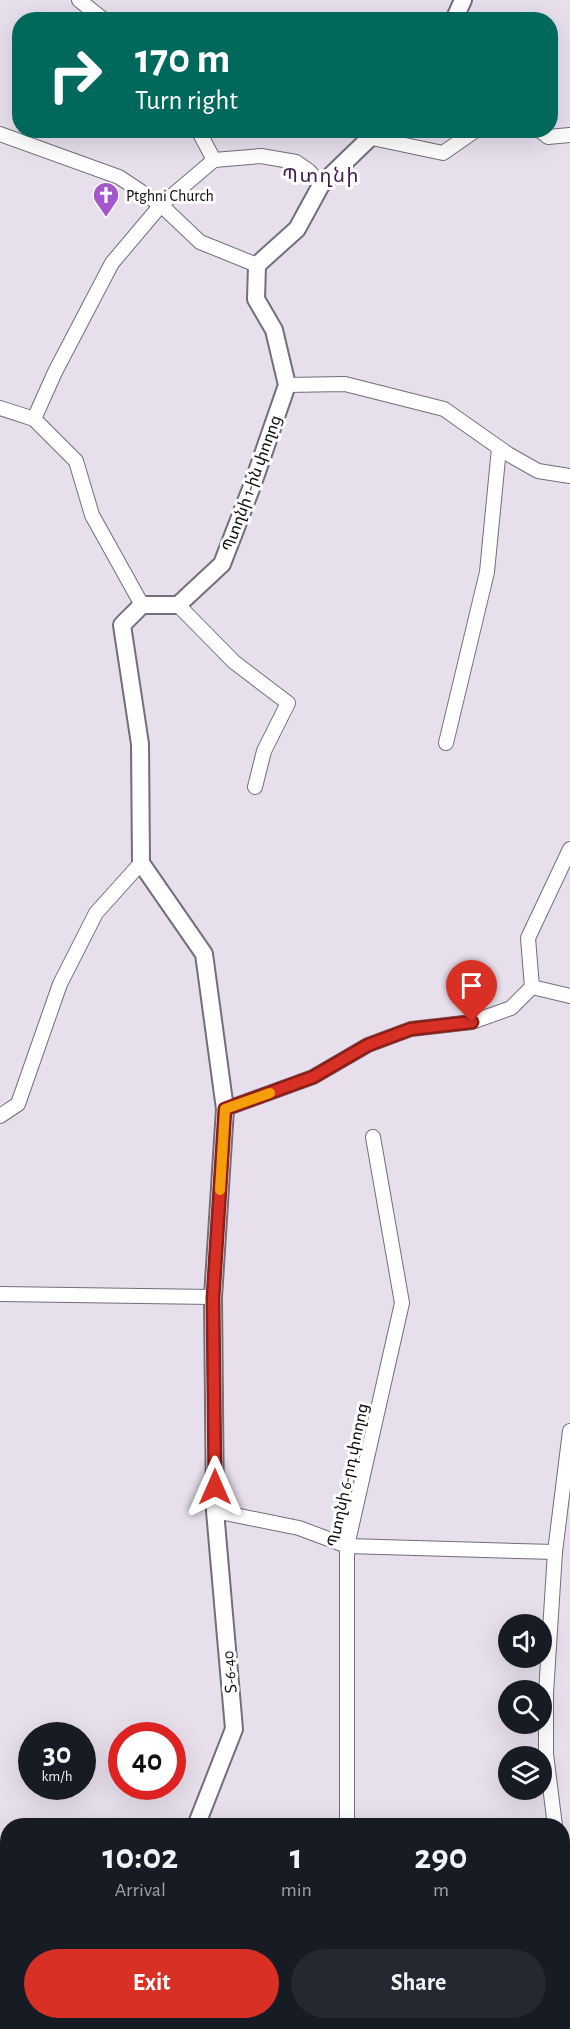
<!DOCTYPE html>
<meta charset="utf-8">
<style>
:root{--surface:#171b24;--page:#242831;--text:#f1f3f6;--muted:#9ea1a6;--accent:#d93025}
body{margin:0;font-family:"Alegreya Sans","Noto Sans Armenian",sans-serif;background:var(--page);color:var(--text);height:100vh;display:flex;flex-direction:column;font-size:22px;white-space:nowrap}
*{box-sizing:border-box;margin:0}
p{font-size:20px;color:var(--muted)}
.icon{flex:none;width:33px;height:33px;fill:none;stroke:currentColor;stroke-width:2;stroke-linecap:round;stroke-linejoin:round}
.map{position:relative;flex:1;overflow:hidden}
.panel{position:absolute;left:0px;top:1818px;width:570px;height:212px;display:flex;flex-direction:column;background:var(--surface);border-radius:24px 24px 0 0;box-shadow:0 6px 24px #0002}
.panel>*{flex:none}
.top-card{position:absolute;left:12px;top:12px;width:546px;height:126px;border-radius:24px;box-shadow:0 6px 24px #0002;background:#00695c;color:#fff;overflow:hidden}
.buttons{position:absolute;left:498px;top:1614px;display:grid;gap:12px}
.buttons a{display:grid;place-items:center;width:54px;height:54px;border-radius:50%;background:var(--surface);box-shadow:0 6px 24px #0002;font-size:30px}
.speed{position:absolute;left:18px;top:1722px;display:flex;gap:12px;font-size:30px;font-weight:700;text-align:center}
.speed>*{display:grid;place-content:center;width:78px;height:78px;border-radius:50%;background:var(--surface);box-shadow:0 6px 24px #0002;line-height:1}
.speed small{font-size:15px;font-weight:400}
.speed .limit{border:9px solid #d22;background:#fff;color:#111}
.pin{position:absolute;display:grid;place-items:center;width:51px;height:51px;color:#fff;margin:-62px -26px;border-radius:50% 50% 50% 0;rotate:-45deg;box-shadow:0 0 6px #0007}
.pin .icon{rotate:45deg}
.me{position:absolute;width:66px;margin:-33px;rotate:0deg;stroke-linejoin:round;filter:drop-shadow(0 0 4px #0008)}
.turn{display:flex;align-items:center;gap:21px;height:126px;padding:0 24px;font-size:27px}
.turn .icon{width:78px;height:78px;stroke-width:2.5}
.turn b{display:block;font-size:42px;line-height:51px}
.eta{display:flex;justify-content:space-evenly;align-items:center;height:102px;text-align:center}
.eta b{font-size:36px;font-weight:600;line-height:42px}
.button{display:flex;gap:12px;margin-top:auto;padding:12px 24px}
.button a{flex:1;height:69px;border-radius:36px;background:var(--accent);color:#fff;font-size:24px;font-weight:600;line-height:69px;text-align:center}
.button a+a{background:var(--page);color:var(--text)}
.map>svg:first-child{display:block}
.green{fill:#e7c6fb}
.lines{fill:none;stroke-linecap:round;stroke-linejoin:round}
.minor-casing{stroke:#756d79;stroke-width:16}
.tertiary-casing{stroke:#756d79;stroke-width:20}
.minor{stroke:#fff;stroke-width:14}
.tertiary{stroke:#fff;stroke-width:16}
.route-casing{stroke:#8d1f18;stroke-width:15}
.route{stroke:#d93025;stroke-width:10}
.slow{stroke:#f59e0b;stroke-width:10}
.labels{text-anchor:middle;stroke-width:6;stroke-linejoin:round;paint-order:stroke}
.poi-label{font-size:16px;fill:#0d0a0e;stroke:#fff;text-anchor:start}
.street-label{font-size:16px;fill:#0d0a0e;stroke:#fff}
.quarter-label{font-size:20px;letter-spacing:1.5px;fill:#411d53;stroke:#fff}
</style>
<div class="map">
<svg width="570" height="2029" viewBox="0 0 570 2029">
<rect width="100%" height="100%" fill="#e7dfec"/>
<polygon class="green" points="0,1958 7,1983 8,2022 12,2022 12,2029 0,2029"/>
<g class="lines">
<g class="minor-casing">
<g id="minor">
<polyline points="79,0 104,20"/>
<polyline points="198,130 214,160"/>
<polyline points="539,130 548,137 570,135"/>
<polyline points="0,134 119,177 161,205 200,242 257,265"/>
<polyline points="372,138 443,153 476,130"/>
<polyline points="287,385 345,384 444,409 508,454 538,471 570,476"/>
<polyline points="0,408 34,419 76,461 92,515 142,605"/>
<polyline points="34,419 55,372 112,263 161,205 214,160 261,156 296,162 309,171 321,185"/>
<polyline points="178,605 234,662 288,703 264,751 255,787"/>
<polyline points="446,743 487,572 499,448"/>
<polyline points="532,987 570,996"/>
<polyline points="225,1109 313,1077 368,1045 411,1029 472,1022 511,1008 532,987 528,938 570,849"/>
<polyline points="0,1116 18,1104 60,984 96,913 141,863"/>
<polyline points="0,1294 213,1297"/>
<polyline points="215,1511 299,1528 347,1546 555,1552"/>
<polyline points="347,1826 347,1546 402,1303 373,1137"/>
<polyline points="555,1826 546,1754 546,1693 555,1552 570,1431"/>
<polyline points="562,1884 570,1943"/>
<polyline points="0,1933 8,1960"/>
<polyline points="25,2022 26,2029"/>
<polyline points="282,2022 283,2029"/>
<polyline points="406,2022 410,2029"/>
</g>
</g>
<g class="tertiary-casing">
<g id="tertiary">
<polyline points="454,20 463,0"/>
<polyline points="196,1826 234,1729 215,1511 213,1297 225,1109 204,954 141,863 140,744 122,625 142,605 178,605 222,564 252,486 287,385 274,330 256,299 257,265 297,229 321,185 378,130"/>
<polyline points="152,2022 152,2029"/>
</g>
</g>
<use href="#minor" class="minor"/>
<use href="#tertiary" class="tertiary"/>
</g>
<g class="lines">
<g class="route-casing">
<polyline id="route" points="215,1487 213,1298 225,1109 313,1077 368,1045 411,1029 472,1022"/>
</g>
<use href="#route" class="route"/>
<polyline class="slow" points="220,1190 225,1109 270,1093"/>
</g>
<defs>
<g id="church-pin" transform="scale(1.35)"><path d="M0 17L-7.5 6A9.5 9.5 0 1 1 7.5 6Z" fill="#a357ca" stroke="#fff"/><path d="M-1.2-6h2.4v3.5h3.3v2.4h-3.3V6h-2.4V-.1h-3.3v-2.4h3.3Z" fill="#fff"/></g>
</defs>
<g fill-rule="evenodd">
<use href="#church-pin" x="106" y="195"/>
</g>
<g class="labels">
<g class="poi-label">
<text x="126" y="201">Ptghni Church</text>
</g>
<g class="street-label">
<text transform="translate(251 483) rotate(-70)" y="6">Պտղնի 1-ին փողոց</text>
<text transform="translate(347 1475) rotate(-78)" y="6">Պտղնի 6-րդ փողոց</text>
<text transform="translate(229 1672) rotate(-95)" y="6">Տ-6-40</text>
</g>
<g class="quarter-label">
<text x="321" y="182">Պտղնի</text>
</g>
</g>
</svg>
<div class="buttons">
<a><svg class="icon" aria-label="sound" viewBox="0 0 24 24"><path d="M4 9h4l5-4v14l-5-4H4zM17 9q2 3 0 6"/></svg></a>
<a><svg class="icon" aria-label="search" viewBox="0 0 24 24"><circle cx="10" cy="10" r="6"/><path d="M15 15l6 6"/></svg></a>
<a><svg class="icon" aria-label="layers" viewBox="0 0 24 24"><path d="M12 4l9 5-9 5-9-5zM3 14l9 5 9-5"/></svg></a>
</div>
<div class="speed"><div>30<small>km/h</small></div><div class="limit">40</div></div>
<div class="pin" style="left:472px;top:1022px;background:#d93025"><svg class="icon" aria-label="arrive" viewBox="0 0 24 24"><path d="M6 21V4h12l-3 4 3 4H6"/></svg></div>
<svg class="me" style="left:215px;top:1487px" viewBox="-20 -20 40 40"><path d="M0-17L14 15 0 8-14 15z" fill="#d93025" stroke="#fff" stroke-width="4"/></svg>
<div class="top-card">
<div class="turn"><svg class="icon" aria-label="right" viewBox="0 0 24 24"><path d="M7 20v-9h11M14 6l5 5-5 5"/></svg><div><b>170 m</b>Turn right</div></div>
</div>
<section class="panel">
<div class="eta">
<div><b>10:02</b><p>Arrival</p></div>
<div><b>1</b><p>min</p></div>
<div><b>290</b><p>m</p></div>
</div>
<div class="button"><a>Exit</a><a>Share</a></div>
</section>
</div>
